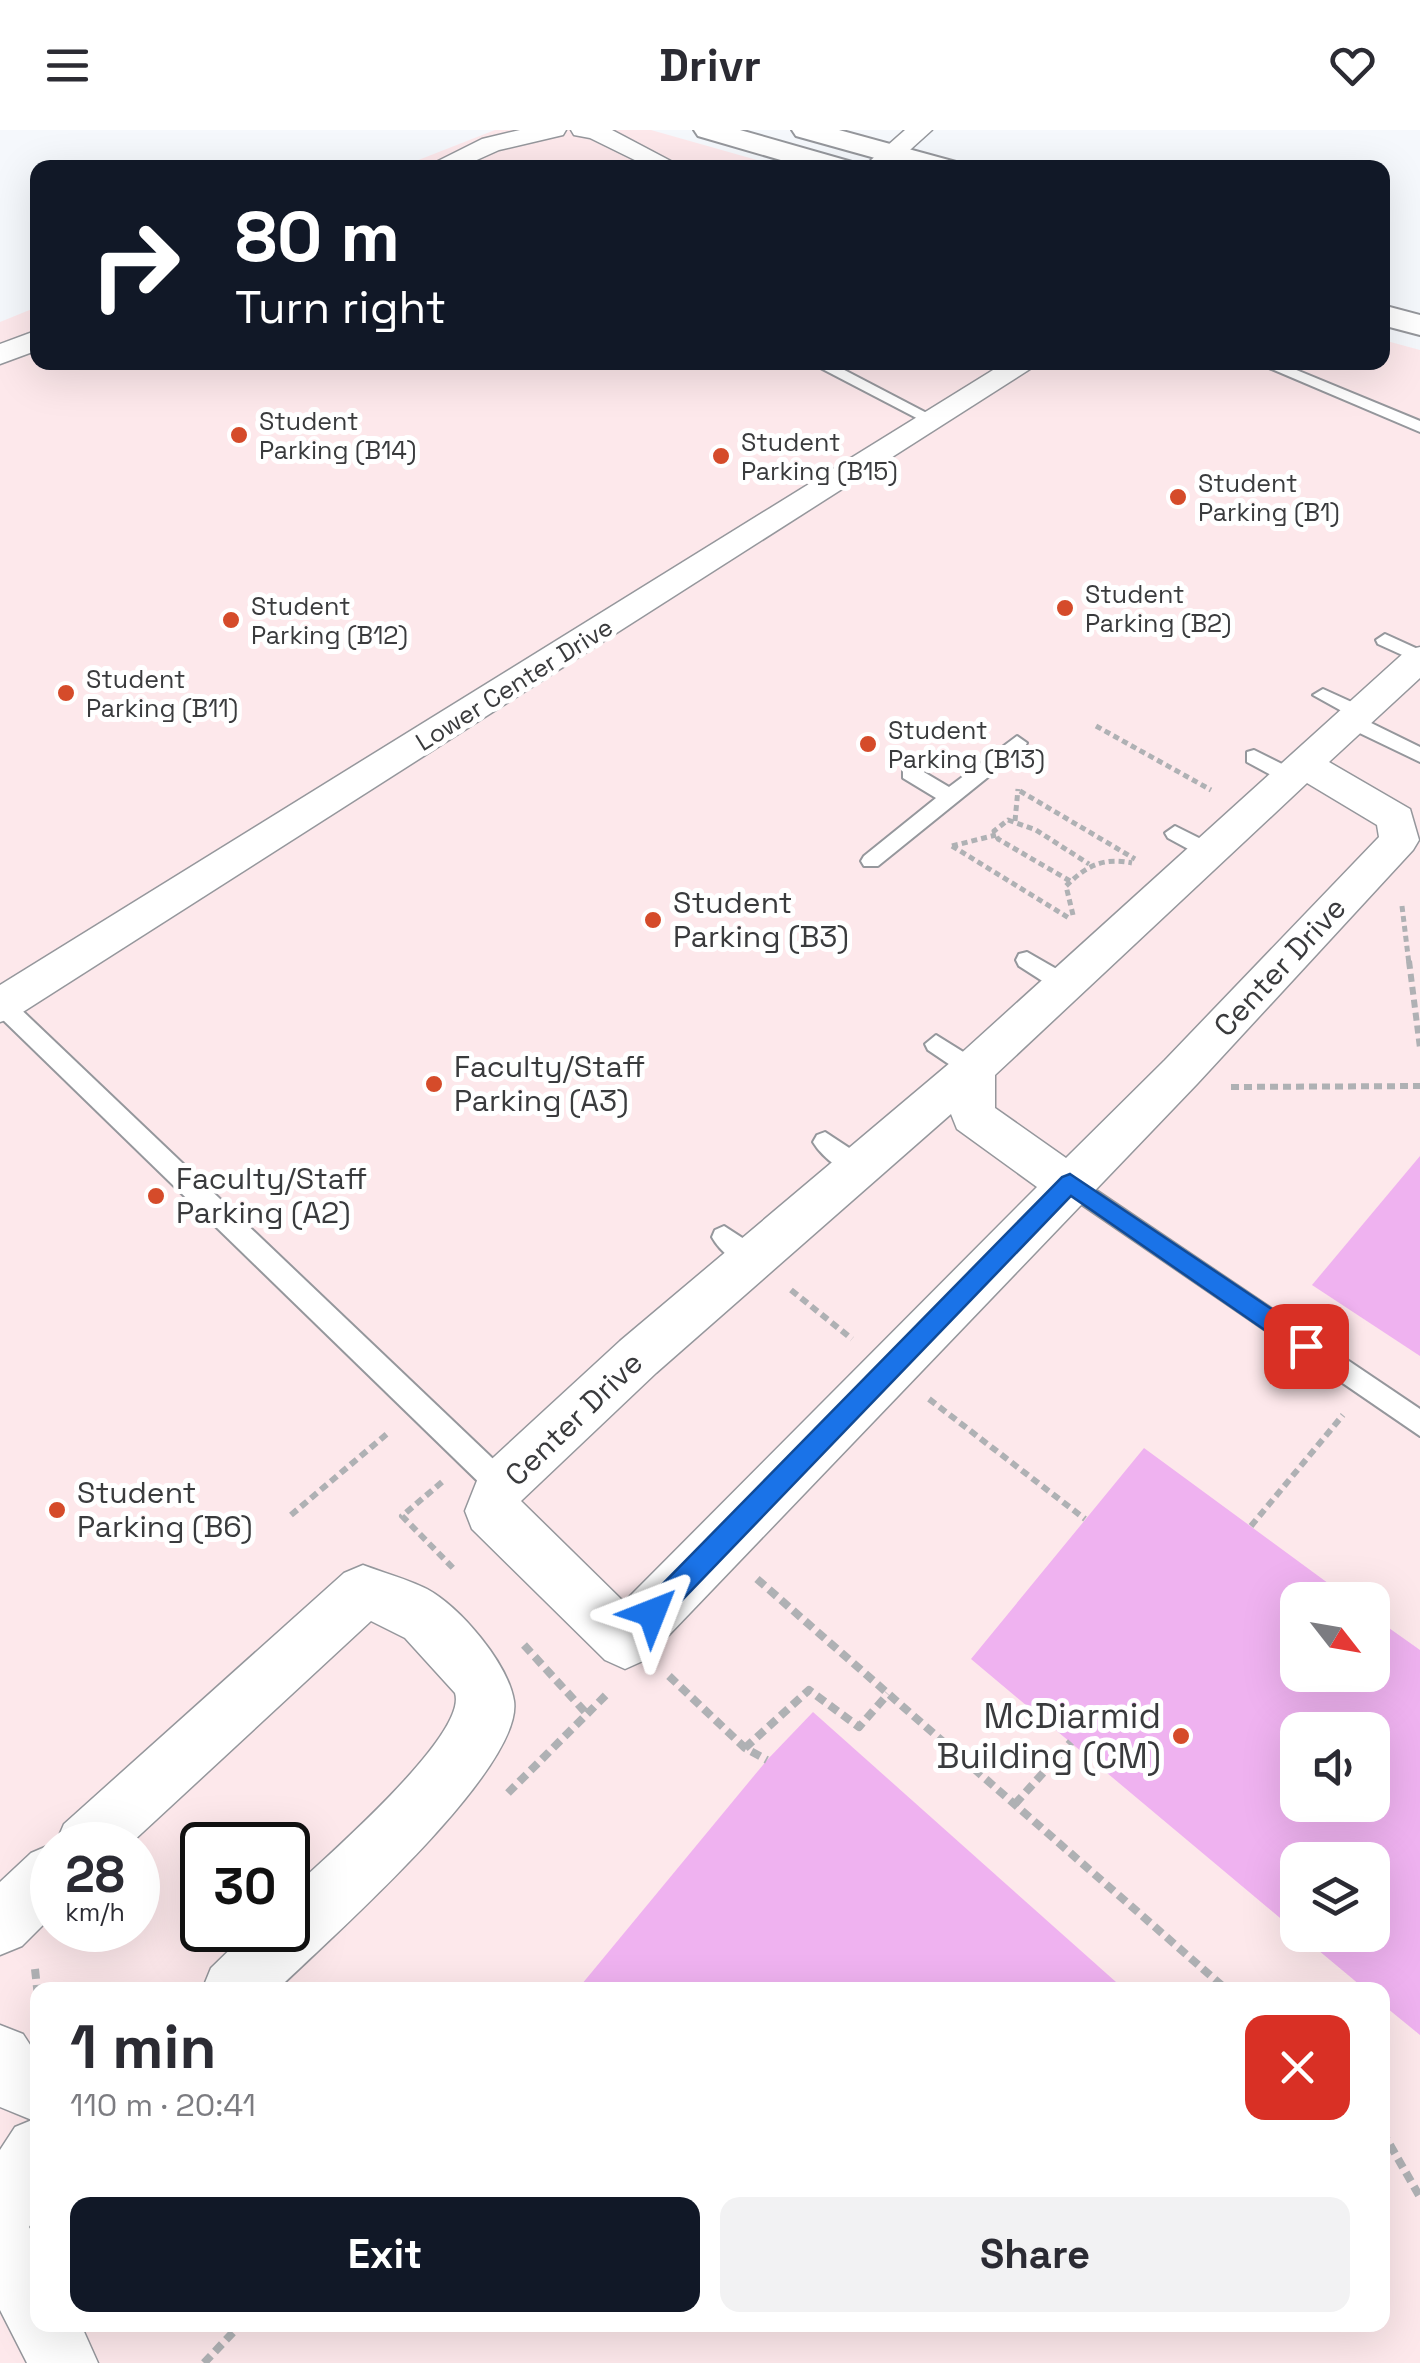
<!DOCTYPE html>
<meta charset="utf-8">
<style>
:root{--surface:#fff;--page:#f2f2f3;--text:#2b2b33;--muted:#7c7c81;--accent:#111827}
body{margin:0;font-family:"Space Grotesk",sans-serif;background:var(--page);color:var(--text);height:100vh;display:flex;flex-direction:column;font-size:38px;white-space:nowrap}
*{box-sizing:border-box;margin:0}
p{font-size:32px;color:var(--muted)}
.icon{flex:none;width:55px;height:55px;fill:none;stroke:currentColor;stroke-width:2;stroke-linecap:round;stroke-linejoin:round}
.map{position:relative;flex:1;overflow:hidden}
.side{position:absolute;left:30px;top:1852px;width:1360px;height:350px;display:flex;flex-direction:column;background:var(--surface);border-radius:20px;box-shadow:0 10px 40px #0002}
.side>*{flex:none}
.hud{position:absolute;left:30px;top:30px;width:1360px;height:210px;border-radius:20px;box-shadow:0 10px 40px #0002;background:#111827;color:#fff;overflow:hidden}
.needle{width:65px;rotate:121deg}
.fabs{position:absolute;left:1280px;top:1452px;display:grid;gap:20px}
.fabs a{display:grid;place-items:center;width:110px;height:110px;border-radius:20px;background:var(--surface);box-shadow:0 10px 40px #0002;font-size:50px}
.speed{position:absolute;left:30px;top:1692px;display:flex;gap:20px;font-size:50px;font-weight:700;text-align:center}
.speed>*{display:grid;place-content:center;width:130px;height:130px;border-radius:50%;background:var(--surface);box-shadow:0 10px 40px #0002;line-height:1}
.speed small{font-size:25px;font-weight:400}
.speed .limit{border:5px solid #111;border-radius:15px;background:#fff;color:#111}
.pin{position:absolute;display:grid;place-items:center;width:85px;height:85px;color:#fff;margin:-42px;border-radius:20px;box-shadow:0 5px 15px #0006}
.me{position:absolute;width:110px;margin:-55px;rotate:45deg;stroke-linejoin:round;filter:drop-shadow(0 0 8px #0008)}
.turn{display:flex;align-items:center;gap:35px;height:210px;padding:0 40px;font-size:45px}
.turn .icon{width:130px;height:130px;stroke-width:2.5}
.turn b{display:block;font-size:70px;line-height:85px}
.round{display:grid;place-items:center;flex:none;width:105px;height:105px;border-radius:20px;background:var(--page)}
.summary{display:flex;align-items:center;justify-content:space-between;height:170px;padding:0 40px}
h1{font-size:60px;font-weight:600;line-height:75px}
.cta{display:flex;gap:20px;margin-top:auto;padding:20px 40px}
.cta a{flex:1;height:115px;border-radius:20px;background:var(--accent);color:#fff;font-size:40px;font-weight:600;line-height:115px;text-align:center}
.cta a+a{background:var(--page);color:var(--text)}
header{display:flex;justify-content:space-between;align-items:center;height:130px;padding:0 40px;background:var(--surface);font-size:45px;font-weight:600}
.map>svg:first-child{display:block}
.education{fill:#fde8eb;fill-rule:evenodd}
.building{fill:#efb2f0;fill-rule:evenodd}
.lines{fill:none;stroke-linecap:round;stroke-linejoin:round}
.service-casing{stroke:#95979c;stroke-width:4}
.minor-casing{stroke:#95979c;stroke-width:3}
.secondary-casing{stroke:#95979c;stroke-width:4}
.path-far2{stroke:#afb1b4;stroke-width:5;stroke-dasharray:6 4;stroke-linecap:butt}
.path-far1{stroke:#afb1b4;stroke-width:6;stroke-dasharray:8 5;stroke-linecap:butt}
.path{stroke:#afb1b4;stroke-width:8;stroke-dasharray:10 6;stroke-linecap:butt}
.service{fill:#fff;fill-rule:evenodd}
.minor{fill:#fff;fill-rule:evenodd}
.secondary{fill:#fff;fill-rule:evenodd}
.route{fill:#1a73e8;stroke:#114b97;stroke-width:2.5}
.poi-dot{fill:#d54b2a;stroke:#fff;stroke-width:4}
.labels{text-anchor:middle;stroke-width:10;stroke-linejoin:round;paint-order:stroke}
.far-poi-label{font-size:25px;fill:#3a3b3d;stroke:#fff;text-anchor:start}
.far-street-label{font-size:25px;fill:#3a3b3d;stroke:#fff}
.poi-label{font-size:30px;fill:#3a3b3d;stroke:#fff;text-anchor:start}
.street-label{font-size:30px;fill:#3a3b3d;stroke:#fff}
.near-poi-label{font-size:35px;fill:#3a3b3d;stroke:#fff;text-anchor:end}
</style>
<header><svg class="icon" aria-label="menu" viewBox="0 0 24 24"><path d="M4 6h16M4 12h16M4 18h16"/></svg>Drivr<svg class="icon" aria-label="heart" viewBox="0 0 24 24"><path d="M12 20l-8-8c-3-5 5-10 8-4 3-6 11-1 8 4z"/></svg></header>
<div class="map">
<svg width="1420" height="2233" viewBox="0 0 1420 2233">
<rect width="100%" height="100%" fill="#f5f8fc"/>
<g class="education">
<polygon points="495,0 651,0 782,37 398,38"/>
<path d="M37 177 38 232H1382L1383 210 1420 220V2233H0V192ZM1298 1470H1372V1545H1298ZM1298 1600H1372V1675H1298ZM52 1715H138V1800H52ZM202 1715H288V1800H202ZM1298 1730H1372V1805H1298ZM38 1860H1382V2195H38Z"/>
</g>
<g class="building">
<polygon points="1420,1026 1420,1226 1312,1155"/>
<path d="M1144 1318 1351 1470H1298V1545H1372V1486L1420 1520V1905L1382 1874V1860H1366L1300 1805H1372V1730H1298V1803L971 1529ZM1298 1600H1372V1675H1298Z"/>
<polygon points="813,1582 1125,1860 577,1860 767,1630"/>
</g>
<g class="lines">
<g class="service-casing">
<g id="service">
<polygon points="809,232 829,232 942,291 928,294"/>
<polygon points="1255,232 1277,232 1420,291 1420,302"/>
<polygon points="1385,504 1420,520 1420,533 1378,514 1376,510"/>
<polygon points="1323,559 1367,579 1370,583 1363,589 1420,617 1420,632 1345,596 1342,591 1349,585 1313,565"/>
<polygon points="1017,606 1027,613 1024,618 878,736 864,736 861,731 864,726 936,668 903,648 903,638 917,638 949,657"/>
<polygon points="1254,620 1298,642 1298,652 1284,652 1247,632 1247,622"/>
<polygon points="1175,696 1217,717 1220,722 1217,727 1203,727 1168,708 1165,703"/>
<polygon points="1027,822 1074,849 1077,855 1074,861 1058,861 1019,836 1016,830 1019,824"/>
<polygon points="0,867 10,869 511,1346 515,1355 511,1364 501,1368 491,1364 0,887"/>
<polygon points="936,905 981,933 985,939 981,945 965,945 928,920 925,914"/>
<path d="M825 1002 866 1029 869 1036 866 1043C847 1049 822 1027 813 1012L817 1005Z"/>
<polygon points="1070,1043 1420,1279 1420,1306 1061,1060 1058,1053 1061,1046"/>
<path d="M724 1096 761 1120 765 1128 761 1136C743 1142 720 1122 712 1107L715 1100Z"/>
</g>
</g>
<g class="minor-casing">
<g id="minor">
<polygon points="520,0 566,0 563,5 499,20 459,38 424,38 482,9"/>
<polygon points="571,0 612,0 684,38 651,38 590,8 574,5"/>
<polygon points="905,0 932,0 890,38 862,38"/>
<polygon points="38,200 38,220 0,234 0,214"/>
<polygon points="1006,232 1041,232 15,887 0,892 0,855"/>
<path d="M1420 517V548L1329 632 1410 679 1419 710 1413 720 1197 954 645 1530 625 1539 605 1530 472 1399 465 1381 482 1338 620 1211 957 927 1407 520ZM1307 653 1377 695 1379 707 1165 930 1066 1028 995 978V945ZM951 984 957 999 1037 1057 624 1472 521 1371 656 1243Z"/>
<path d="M363 1435C384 1443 407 1449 427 1459 460 1477 508 1533 514 1571 524 1639 328 1810 277 1860H202L211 1838 250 1800H288V1763C321 1731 469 1605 455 1563L405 1508 371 1491 129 1715H55L64 1694 344 1443Z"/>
<polygon points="52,1714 52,1786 22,1816 0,1825 0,1752 31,1723"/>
<polygon points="0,1895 23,1904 38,1927 38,2082 29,2097 38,2112 38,2195 81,2195 98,2233 27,2233 0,2180 0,2020 15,1997 32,1990 0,1977"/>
</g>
</g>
<g class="secondary-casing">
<g id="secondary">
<polygon points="694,0 740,0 852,32 856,38 808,38 698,6"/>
<polygon points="792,0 839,0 956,32 960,38 911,38 796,6"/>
<polygon points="1382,175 1420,185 1420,205 1382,195"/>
</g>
</g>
<g class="path-far2">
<polyline points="1096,596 1211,660"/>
<polyline points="1020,661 1135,729"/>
<polyline points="1015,691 1018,659"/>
<polyline points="952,716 996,705"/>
<polyline points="952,716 1069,788"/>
<polyline points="1070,751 998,709 994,701 1008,690 1036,700 1089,734"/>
<polyline points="1402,776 1409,834"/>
<path d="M1073 785 1066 756C1086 736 1103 727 1132 733"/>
</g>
<g class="path-far1">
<polyline points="1409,831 1420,918"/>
<polyline points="1231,957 1420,956"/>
<polyline points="791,1160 852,1209"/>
<polyline points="929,1269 1085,1389"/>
<polyline points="442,1352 402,1386 454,1439"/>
<polyline points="291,1385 388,1303"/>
<polyline points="1251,1396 1343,1285"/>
</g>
<g class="path">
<polyline points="757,1449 1227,1860"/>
<polyline points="524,1515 587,1584"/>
<polyline points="669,1546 745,1618 767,1630"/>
<polyline points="745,1618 809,1560 859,1597 888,1564"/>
<polyline points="508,1663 609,1562"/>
<polyline points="1015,1674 1071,1612"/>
<polyline points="35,1839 38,1867"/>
<polyline points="1382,2001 1420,2067"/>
<polyline points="204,2233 240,2195"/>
</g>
<use href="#service" class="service"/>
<use href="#minor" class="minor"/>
<use href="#secondary" class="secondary"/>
</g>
<polygon class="route" points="1070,1044 1315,1208 1318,1216 1315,1223 1306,1226 1298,1223 1071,1066 661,1492 652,1496 643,1492 639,1483 643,1474 1062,1047"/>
<g class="poi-dot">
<circle cx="239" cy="305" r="10"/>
<circle cx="721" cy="326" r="10"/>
<circle cx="1178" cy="367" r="10"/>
<circle cx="1065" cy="478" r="10"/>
<circle cx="231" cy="490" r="10"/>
<circle cx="66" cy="563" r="10"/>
<circle cx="868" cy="614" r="10"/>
<circle cx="653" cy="790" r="10"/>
<circle cx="434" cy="954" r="10"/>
<circle cx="156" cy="1066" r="10"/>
<circle cx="57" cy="1380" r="10"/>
<circle cx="1181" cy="1606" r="10"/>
</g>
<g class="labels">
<g class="far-poi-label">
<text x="259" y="300">Student<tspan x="259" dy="29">Parking (B14)</tspan></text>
<text x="741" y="321">Student<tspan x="741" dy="29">Parking (B15)</tspan></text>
<text x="1198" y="362">Student<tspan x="1198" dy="29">Parking (B1)</tspan></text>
<text x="1085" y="473">Student<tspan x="1085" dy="29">Parking (B2)</tspan></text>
<text x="251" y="485">Student<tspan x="251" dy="29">Parking (B12)</tspan></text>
<text x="86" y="558">Student<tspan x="86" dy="29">Parking (B11)</tspan></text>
<text x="888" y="609">Student<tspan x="888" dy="29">Parking (B13)</tspan></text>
</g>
<g class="far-street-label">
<text transform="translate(514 554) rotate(-32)" y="9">Lower Center Drive</text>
</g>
<g class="poi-label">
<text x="673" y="783">Student<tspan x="673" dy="34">Parking (B3)</tspan></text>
<text x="454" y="947">Faculty/Staff<tspan x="454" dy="34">Parking (A3)</tspan></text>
<text x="176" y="1059">Faculty/Staff<tspan x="176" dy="34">Parking (A2)</tspan></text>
<text x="77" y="1373">Student<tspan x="77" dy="34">Parking (B6)</tspan></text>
</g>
<g class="street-label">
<text transform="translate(1280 837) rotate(-47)" y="10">Center Drive</text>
<text transform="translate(574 1289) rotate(-44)" y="10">Center Drive</text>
</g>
<g class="near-poi-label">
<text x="1161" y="1598">McDiarmid<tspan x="1161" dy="40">Building (CM)</tspan></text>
</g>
</g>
</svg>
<div class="fabs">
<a><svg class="needle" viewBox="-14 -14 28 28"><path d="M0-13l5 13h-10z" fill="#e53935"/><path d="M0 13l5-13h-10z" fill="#7c7c81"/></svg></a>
<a><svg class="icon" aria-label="sound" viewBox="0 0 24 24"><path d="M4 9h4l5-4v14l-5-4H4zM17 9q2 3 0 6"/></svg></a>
<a><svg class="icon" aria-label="layers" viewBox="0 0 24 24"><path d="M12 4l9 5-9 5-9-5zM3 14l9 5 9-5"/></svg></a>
</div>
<div class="speed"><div>28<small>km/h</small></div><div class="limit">30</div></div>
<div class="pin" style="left:1306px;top:1216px;background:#d93025"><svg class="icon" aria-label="arrive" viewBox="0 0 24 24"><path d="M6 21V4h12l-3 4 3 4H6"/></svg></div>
<svg class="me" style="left:652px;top:1483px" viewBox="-20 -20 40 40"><path d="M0-17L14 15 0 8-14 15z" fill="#1a73e8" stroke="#fff" stroke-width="4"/></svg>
<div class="hud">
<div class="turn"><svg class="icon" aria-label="right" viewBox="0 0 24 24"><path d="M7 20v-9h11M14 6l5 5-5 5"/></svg><div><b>80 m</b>Turn right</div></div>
</div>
<section class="side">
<div class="summary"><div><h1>1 min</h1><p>110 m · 20:41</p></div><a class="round" style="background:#d93025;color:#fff"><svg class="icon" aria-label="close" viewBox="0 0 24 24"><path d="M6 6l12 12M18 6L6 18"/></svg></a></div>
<div class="cta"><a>Exit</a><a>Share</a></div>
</section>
</div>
